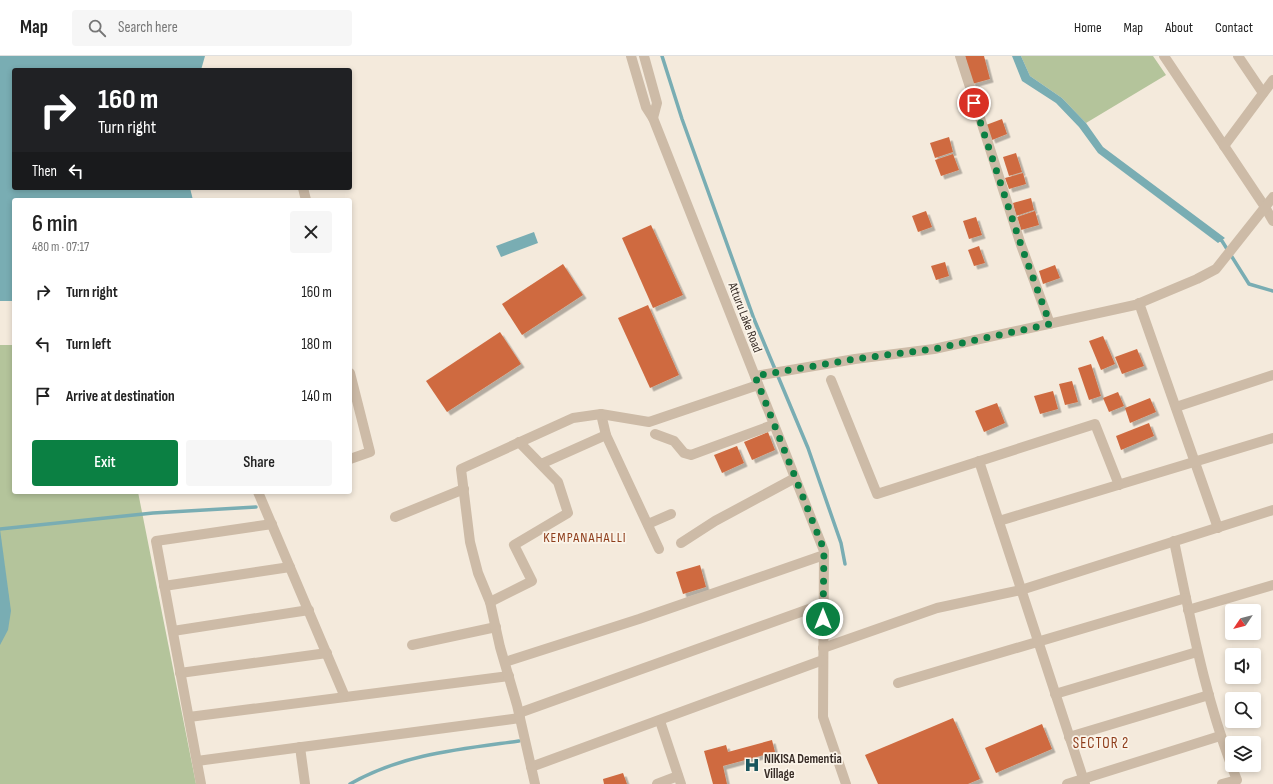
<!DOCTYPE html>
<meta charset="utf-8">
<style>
:root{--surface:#fff;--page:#f6f6f6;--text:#222;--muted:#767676;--line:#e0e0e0;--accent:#0b8043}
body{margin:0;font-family:"Sofia Sans Condensed",sans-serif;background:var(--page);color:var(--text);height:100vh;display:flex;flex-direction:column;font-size:15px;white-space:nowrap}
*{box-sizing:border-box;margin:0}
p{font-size:13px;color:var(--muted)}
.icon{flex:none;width:22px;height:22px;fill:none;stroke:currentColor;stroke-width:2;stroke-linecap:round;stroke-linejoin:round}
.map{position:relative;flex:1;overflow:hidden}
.drawer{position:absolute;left:12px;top:142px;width:340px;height:296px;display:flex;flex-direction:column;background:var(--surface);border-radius:4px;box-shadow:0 2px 6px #0003}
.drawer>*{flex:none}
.hud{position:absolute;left:12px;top:12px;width:340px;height:122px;border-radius:4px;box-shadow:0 2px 6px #0003;background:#202124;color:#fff;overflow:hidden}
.needle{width:26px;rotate:235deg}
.buttons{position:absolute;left:1225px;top:548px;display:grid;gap:8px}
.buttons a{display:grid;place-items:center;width:36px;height:36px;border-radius:4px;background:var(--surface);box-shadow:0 2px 6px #0003;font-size:20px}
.pin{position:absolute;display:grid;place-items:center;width:34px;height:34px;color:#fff;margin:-17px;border:2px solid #fff;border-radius:50%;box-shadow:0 1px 4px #0007}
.me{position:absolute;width:44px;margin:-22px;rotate:0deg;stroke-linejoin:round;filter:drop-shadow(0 0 3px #0008)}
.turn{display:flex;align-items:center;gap:14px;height:84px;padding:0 20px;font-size:18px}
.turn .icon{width:52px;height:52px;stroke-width:2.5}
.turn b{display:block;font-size:28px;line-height:34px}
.then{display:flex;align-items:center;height:38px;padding:0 20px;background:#0003;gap:8px;font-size:15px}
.round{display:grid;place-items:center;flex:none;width:42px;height:42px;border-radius:4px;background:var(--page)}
.summary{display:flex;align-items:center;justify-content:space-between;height:68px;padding:0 20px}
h1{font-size:24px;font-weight:600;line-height:30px}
.action{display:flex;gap:8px;margin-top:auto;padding:8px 20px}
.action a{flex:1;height:46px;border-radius:4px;background:var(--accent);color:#fff;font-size:16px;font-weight:600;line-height:46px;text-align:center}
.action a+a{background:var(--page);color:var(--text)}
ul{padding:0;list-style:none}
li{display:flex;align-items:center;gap:12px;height:52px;padding:0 20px}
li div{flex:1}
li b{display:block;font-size:15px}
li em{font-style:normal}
header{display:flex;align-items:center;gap:24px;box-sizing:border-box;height:56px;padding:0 20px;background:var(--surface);border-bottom:1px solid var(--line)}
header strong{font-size:19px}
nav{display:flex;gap:22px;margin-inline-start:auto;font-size:14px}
.search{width:280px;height:36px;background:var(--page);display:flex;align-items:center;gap:10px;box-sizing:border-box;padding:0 14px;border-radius:4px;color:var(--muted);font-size:15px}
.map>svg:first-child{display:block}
.green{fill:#b4c49b}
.water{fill:#79adb3}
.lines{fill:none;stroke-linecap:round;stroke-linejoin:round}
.stream{stroke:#79adb3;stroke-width:3.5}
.building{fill:#cf6b40;filter:url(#shadow)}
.minor{stroke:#cdbba7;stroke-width:10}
.route{stroke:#0b8043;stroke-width:7;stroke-dasharray:0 12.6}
.labels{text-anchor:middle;stroke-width:3.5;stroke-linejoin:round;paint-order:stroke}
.street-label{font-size:13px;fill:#392e28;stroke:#fbf4e9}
.poi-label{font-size:13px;font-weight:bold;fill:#392e28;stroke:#fbf4e9;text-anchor:start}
.neighbourhood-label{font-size:14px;letter-spacing:1px;fill:#8e3d1b;stroke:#fbf4e9}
.quarter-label{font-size:15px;letter-spacing:1px;fill:#8e3d1b;stroke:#fbf4e9}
</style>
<header>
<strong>Map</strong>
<div class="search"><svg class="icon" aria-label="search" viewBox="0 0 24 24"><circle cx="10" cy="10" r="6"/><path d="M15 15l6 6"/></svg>Search here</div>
<nav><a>Home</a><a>Map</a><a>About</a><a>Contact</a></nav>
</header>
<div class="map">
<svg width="1273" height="728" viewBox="0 0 1273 728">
<defs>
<filter id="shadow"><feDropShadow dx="3.5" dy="3.5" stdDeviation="0" flood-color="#0004"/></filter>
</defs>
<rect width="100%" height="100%" fill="#f4eadc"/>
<g class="green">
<polygon points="1021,0 1153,0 1166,19 1086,67 1062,42 1030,20"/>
<polygon points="0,289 14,289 14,436 138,436 196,728 0,728"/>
</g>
<g class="water">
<polygon points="0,0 205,0 201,14 14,14 14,132 190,132 193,144 14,144 14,245 0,245"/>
<polygon points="1012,0 1021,0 1030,20 1062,42 1086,67 1103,91 1225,182 1218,187 1098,97 1079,71 1056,47 1022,25"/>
<polygon points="534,176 538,187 501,201 496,190"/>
<polygon points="0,473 11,555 8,574 0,589"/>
</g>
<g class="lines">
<g class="stream">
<polyline points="662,0 682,63 754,263 808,392 841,487 845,508"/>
<polyline points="1218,182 1222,185 1249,228 1273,235"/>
<polyline points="0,473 153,457 256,451"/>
<path d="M350 728C402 698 461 693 519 685"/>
</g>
</g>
<g class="building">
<polygon points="965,0 984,0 990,23 972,28"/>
<polygon points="1002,63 1007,78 992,84 986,69"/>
<polygon points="949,81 953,96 935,102 930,87"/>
<polygon points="1016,97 1022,116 1009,120 1003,101"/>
<polygon points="953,98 959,114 941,120 935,104"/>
<polygon points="1023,117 1026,128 1009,133 1005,122"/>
<polygon points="1031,142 1034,154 1016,160 1013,147"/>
<polygon points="926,155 932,171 918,176 912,160"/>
<polygon points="1035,155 1039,169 1021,174 1017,161"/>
<polygon points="976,161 982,179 969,183 963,165"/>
<polygon points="651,169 683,239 653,252 622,182"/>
<polygon points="979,190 985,207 974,210 968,194"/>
<polygon points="945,206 949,220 936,224 931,210"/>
<polygon points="563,208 583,239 522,279 502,248"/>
<polygon points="1055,209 1060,222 1043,228 1039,215"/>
<polygon points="648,249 679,319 650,332 618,262"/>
<polygon points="500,276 521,308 447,356 426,325"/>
<polygon points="1103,280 1115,308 1101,314 1089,285"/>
<polygon points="1137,293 1144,310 1122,318 1115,301"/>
<polygon points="1091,308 1101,340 1089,344 1078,312"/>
<polygon points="1072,325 1078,346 1065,349 1059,328"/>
<polygon points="1053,335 1058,353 1040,358 1034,340"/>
<polygon points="1118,336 1124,350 1109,356 1103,342"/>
<polygon points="1150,342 1156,356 1130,367 1125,352"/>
<polygon points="997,347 1005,367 984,376 975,355"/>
<polygon points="1149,367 1154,380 1121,394 1116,380"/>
<polygon points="768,376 775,394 752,404 744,386"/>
<polygon points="737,390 744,407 722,417 714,399"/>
<polygon points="700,509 706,531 683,538 676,516"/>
<polygon points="953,662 980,723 968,728 878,728 865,699"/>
<polygon points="1042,668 1052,693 996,717 985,692"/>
<polygon points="772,684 775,696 723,710 727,728 713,728 704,695 726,689 728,696"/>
<polygon points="623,717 627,728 604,728 603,723"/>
</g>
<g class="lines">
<g class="minor">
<polyline points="631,0 646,51 653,62 824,495 823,661 846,728"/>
<polyline points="644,0 657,47 653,62"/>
<polyline points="960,0 1021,189 1050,268"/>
<polyline points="1164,0 1265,151 1273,165"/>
<polyline points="1238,0 1263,37"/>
<polyline points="1224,90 1273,24"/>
<polyline points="303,132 306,144"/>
<polyline points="1139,247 1218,472"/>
<polyline points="350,317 370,396 350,403"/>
<polyline points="755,320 855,303 934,293 1135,249 1197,223 1216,213 1273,141"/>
<polyline points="831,324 877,438 1095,368 1119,429"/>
<polyline points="1176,351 1273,319"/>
<polyline points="601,358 606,379"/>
<polyline points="655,378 674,385 684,397 691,399 770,370"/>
<polyline points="979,405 1085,728"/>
<polyline points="541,408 606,379 659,493"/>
<polyline points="258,436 345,641"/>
<polyline points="395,461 464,433"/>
<polyline points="999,465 1273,382"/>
<polyline points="648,468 671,458"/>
<path d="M1174 485C1191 566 1206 647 1237 724L1222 728"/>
<polyline points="681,487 715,465 795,422"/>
<polyline points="164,530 290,511"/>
<polyline points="490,546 532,525 514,489 568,457 558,426 519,386"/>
<polyline points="1188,554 1273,529"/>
<polyline points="173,575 309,554"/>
<polyline points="412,589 496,571"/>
<polyline points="823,592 937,552 1021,534 1273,454"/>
<polyline points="505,606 639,563 824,499"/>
<polyline points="180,617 327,597"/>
<polyline points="898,627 1186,542"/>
<polyline points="1055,638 1197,596"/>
<polyline points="519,657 823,548"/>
<polyline points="189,661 509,620"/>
<polyline points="660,665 681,728"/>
<polyline points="1069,681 1209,639"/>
<polyline points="300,691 305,728"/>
<polyline points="197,705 520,662"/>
<polyline points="531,711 823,604"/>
<polyline points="201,728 156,485 272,468"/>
<polyline points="535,728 517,649 500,591 490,546 478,517 470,486 461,413 573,362 601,358 649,366 758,329"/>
<polyline points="657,728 678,720"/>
<polyline points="1067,728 1220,680"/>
</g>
</g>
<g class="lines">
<polyline class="route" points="823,563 824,494 755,320 855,303 934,293 1050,268 1021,189 974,47"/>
</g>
<defs>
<g id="hospital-bare" transform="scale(1.2)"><path d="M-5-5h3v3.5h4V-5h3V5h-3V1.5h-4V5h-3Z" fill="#1a565e" stroke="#fbf4e9" stroke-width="2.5" paint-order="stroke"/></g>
</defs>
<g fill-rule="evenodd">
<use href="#hospital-bare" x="752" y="709"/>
</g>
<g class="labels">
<g class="street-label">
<text transform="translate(746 261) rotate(69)" y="5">Atturu Lake Road</text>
</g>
<g class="poi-label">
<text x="764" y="707">NIKISA Dementia<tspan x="764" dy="15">Village</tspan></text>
</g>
<g class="neighbourhood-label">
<text x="585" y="486">KEMPANAHALLI</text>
</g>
<g class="quarter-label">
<text x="1101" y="692">SECTOR 2</text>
</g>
</g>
</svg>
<div class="buttons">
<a><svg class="needle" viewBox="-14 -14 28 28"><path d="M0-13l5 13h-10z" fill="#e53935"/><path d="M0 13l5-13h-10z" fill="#767676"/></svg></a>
<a><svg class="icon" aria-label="sound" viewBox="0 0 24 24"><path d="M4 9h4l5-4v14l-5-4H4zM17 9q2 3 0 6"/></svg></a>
<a><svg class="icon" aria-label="search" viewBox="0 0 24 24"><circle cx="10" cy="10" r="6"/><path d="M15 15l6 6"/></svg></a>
<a><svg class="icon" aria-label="layers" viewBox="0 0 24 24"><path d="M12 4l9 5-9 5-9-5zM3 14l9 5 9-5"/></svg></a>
</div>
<div class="pin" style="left:974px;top:47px;background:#d93025"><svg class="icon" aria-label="arrive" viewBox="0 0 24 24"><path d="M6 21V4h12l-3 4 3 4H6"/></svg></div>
<svg class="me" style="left:823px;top:563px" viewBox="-20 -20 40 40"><circle r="17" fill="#0b8043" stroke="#fff" stroke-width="3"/><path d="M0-11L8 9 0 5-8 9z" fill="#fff"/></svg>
<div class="hud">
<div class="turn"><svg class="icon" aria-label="right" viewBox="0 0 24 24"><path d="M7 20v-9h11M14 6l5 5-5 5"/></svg><div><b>160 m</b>Turn right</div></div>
<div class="then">Then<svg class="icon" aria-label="left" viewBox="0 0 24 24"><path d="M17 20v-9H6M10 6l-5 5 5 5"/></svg></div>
</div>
<section class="drawer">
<div class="summary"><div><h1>6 min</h1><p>480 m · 07:17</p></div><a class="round"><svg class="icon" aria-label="close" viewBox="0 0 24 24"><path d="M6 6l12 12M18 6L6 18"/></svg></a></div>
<ul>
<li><svg class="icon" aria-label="right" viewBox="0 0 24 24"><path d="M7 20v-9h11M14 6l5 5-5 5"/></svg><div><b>Turn right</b></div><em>160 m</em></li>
<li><svg class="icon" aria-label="left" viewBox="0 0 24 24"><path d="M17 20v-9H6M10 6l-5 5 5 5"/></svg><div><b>Turn left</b></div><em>180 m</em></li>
<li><svg class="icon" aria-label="arrive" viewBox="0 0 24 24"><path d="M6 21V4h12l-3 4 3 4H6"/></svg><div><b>Arrive at destination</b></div><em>140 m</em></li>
</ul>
<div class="action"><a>Exit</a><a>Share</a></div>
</section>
</div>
